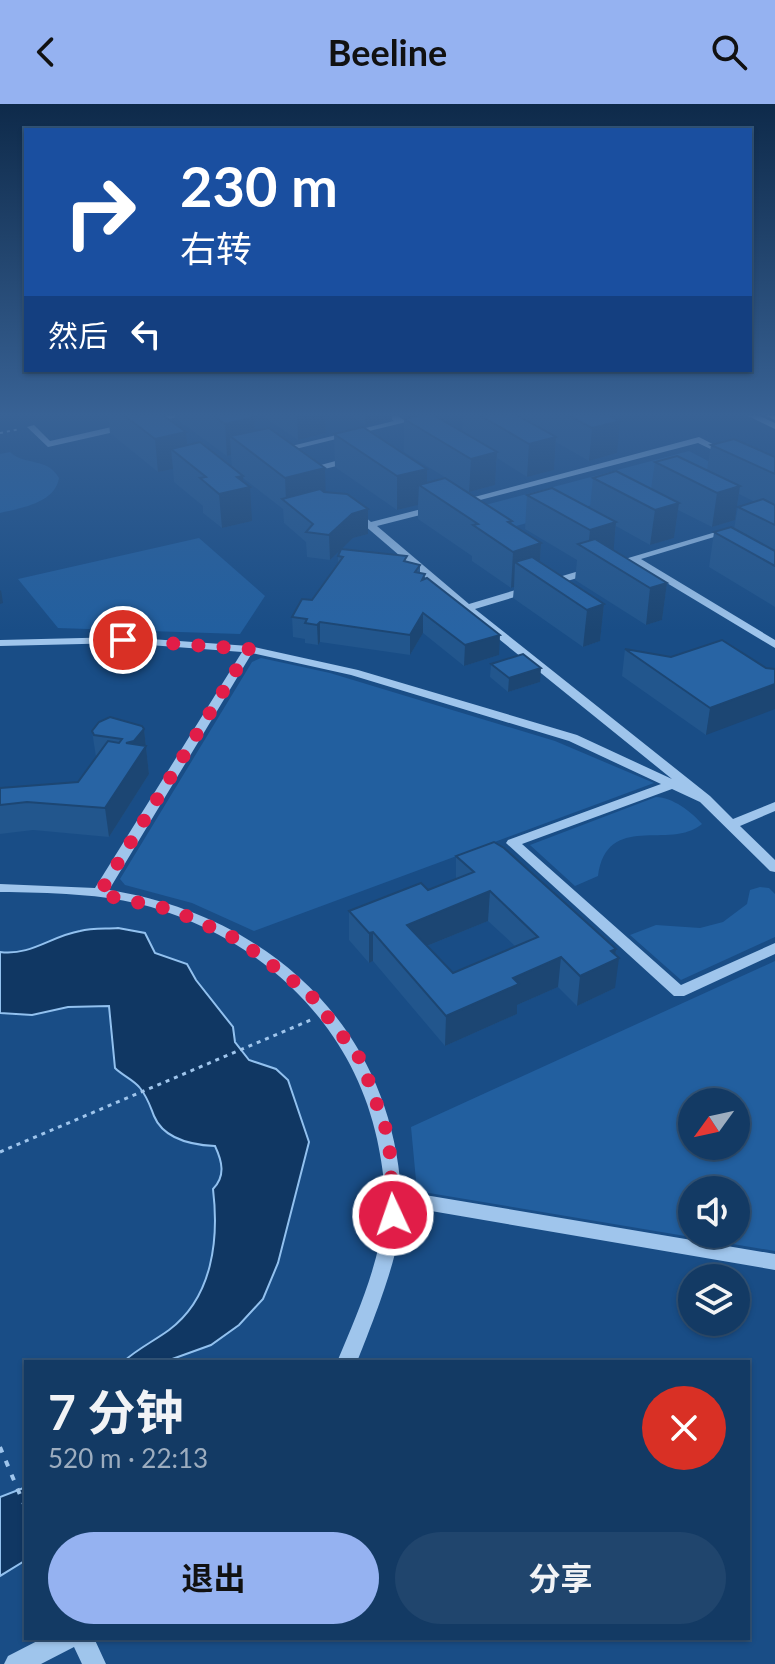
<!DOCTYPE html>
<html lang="zh">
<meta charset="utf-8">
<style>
:root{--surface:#133a64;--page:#20456d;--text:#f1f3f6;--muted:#9dadbf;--line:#325478;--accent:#95b2f1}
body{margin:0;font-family:Lato,"Noto Sans SC",sans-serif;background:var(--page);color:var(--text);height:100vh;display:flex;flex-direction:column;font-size:30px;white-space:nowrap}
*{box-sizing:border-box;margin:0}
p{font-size:26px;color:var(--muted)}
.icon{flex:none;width:44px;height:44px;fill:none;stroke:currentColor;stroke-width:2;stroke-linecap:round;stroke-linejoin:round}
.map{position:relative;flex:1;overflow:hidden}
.sheet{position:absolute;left:24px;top:1256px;width:726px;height:280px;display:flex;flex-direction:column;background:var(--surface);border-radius:0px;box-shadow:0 2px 6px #0004,0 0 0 2px var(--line)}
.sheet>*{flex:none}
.hud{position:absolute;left:24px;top:24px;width:728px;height:244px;border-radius:0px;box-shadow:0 2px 6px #0004,0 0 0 2px var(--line);background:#1a4fa0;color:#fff;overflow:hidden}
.needle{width:52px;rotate:237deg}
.buttons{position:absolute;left:678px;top:984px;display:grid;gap:16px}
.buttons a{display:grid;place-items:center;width:72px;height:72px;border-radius:50%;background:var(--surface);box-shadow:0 2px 6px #0004,0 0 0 2px var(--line);font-size:40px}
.pin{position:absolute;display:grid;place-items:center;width:68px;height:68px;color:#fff;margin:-34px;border:4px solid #fff;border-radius:50%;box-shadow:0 2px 8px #0007}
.me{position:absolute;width:88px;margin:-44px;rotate:357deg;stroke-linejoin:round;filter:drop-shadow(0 0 6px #0008)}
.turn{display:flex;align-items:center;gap:28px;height:168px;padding:0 24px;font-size:36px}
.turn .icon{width:104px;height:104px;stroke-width:2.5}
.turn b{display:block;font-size:56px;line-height:68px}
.then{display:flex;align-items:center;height:76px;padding:0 24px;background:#0003;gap:16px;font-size:30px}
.round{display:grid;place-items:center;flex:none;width:84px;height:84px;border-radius:42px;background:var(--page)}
.overview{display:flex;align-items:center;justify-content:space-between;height:136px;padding:0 24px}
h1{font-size:48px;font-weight:700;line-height:60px}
.action{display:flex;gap:16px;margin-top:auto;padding:16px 24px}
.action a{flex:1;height:92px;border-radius:48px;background:var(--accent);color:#111;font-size:32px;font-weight:700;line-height:92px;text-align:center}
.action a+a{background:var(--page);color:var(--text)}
header{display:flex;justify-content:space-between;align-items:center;height:104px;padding:0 24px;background:var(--accent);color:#111;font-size:36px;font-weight:700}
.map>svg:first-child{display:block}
.green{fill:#225f9f;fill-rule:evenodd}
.water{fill:#103763;stroke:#92c1ef;stroke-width:2}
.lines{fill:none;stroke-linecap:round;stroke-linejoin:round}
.path-far2{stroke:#9fc5ec;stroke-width:2;stroke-dasharray:3 4;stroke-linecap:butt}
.path-far1{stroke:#9fc5ec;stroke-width:3;stroke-dasharray:4 5;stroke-linecap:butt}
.path{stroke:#9fc5ec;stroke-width:4;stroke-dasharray:6 9;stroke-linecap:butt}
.minor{fill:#9fc5ec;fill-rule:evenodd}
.major{fill:#e5f0ff;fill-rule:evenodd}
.wall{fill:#22568d;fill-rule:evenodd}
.shaded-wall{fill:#1c4673}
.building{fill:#2864a4;stroke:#1c4673;stroke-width:2;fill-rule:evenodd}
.route{stroke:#e11d48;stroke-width:14;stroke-dasharray:0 25.2}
</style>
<header><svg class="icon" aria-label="back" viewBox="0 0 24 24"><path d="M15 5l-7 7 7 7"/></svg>Beeline<svg class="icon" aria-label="search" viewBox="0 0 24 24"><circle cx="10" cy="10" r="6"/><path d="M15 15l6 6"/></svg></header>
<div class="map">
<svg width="775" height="1560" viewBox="0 0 775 1560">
<rect width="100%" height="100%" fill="#194d86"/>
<g class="green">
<polygon points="689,347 723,365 516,422 485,401"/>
<path d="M10 348C24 362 48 353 59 374 55 399 21 404 0 409V350Z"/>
<polygon points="199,434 265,492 240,530 58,524 18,475"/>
<polygon points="261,554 330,569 555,637 654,679 254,827 192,799 125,781 120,775 252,558"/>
<path d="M656 693C672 693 692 708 702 720 670 747 607 707 598 772L575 782 530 741Z"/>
<polygon points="760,783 769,784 775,790 775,833 681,876 630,831 656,821 700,824 723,818 747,800 750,786"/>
<path d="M775 857V1147L417 1087 411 1023ZM736 998V1042H692V998ZM692 1086H736V1130H692Z"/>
</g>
<g class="water">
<path d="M118 824 145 829 155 849 187 860 196 876 233 923 235 938 249 956 276 965 288 976 309 1038 278 1159 263 1195 239 1221 211 1241 164 1258H123C137 1245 154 1237 169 1226 213 1193 219 1135 213 1085 226 1072 222 1057 215 1042 193 1041 164 1036 154 1012 150 1002 148 994 140 984 134 976 123 972 115 964L109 902 68 903 32 911 0 909V848C31 852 51 832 80 827 92 824 106 825 118 824Z"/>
<polygon points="26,1383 26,1456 0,1472 0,1393"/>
</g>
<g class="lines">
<polyline class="path-far2" points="0,329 20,325"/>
<polyline class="path-far1" points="0,1048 313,915"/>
<polyline class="path" points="0,1343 26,1405"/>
<g class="minor">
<polygon points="176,309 192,309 149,320 145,317"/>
<polygon points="384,309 393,309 402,315 429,309 443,309 279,349 275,346 394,317"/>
<polygon points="742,309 753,309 775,319 775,325"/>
<polygon points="129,319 132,320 132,324 48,343 27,323 34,321 50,337"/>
<polygon points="699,333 732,350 725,352 698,339 457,402 452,399"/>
<polygon points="350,353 353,354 353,358 304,370 299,367"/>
<path d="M437 401 440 402V406L377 422 469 500 589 464H597V468L475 505 710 692 733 715 775 698V707L740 722 775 756V768L770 767 700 698 672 685 522 740 681 881 775 839V850L684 892H674L506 739 508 736 661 680 569 637 351 571 252 549 109 786C268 811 390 922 401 1087L775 1150V1166L402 1102C404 1141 372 1220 357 1258H337C356 1213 378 1163 384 1113 387 1089 382 1059 377 1035 352 920 263 836 151 803 102 789 50 789 0 788V780L95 784 242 548 123 539 0 542V536L123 533 249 542 358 566 577 631 672 675 463 506 350 409 358 407 371 418Z"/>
<polygon points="726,425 734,427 641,455 775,536 775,544 632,458 613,463 608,460"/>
<polygon points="43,1534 94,1534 106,1560 82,1560 74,1543 41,1560 4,1560 8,1552"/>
</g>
<polygon class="major" points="761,309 775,309 775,316"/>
</g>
<g class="wall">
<polygon points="108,309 160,309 186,328 187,341 232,363 231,351 227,352 175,314 175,309 248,309 254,313 255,327 326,388 368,430 353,434 341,445 420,461 420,469 425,475 499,551 464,562 423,529 410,551 320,538 318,541 305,539 305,535 293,533 292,513 312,496 338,459 338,452 341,445 330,456 307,453 306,438 284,419 283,405 243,374 252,417 222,424 203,409 203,402 174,378 173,365 158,368 110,329"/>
<polygon points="258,309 325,309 326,329 298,336"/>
<polygon points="346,309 392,309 392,315 365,321"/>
<polygon points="463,309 513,309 521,313 521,309 604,309 617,349 589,357 556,338 554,366 527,373 497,354 495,381 469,388 404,348 404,315 462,328"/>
<polygon points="334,330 427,365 427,379 512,417 512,421 541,439 540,458 604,500 600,537 583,543 513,494 514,483 511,484 472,457 472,452 418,415 418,401 397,406 335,363"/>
<polygon points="711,341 775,353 775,503 709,463 714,428 734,425 738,403 755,398 739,390 735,416 712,423 678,406 674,434 650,441 616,422 613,446 667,479 662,516 646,521 575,476 577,456 525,425 527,391 590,404 593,374 651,385 655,358 707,366"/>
<polygon points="722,536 706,631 622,572 625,545 671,553"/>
<polygon points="491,560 540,578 508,588 490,573"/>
<polygon points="144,625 149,670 109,733 33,726 0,730 0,684 78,678 96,653 92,627"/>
<path d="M456 752 615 851V884L577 902 558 883 517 901V910L445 942 373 857 369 859 349 836V807L428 786 456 775ZM488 817 515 842 453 869 427 842Z"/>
</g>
<g class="shaded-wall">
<polygon points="297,309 325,309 326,329 298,336"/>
<polygon points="365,309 392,309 392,315 365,321"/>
<polygon points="254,313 256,345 230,332 231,351 227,352 225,320"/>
<polygon points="620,317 617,349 589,357 592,324"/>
<polygon points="186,328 189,359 171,345 173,365 158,368 155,335"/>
<polygon points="556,333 554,366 527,373 529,340"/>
<polygon points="497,348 495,381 469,388 471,355"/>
<polygon points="325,364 326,398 286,397 285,374"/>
<polygon points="427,365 427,387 419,381 418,401 397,406 397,372"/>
<polygon points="243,372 244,384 250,383 252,417 222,424 219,390 237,373"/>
<polygon points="740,382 735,416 712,423 717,389"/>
<polygon points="679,399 674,434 650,441 655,406"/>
<polygon points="368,405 368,430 353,434 330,456 329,431 352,410"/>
<polygon points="616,418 613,453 588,446 590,426"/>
<polygon points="541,439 539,474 515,458 514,483 511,484 513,448"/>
<polygon points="667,479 662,516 646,521 650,484"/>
<polygon points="1,486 3,499 0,500 0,487"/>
<polygon points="604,500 600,537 583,543 587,506"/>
<polygon points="423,509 423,529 410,551 410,531"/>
<polygon points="320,518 320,538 318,541 317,521"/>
<polygon points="500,531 499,551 464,562 465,541"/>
<polygon points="541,564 540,578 508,588 509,574"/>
<polygon points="775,580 775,605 706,631 710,604"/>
<polygon points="144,625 149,670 109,733 105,704 126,639"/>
<polygon points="490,787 488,817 407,850 407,821"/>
<polygon points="373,828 373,857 369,859 369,829"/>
<polygon points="616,845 614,857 619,854 615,884 577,902 580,872 611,847"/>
<polygon points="561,853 558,883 517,901 517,910 445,942 446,912 513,874"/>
</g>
<g class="building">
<polygon points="121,309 160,309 186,328 155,335"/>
<polygon points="210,309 248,309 254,313 225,320"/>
<polygon points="430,309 497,348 471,355 404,315"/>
<polygon points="476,309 513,309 556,333 529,340"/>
<polygon points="564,309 604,309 620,317 592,324"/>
<polygon points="363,323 427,365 397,372 334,330"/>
<polygon points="269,324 325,364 285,374 230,332"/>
<polygon points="734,335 775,353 775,370 711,341"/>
<polygon points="200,338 243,372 237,373 250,383 219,390 200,374 206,373 171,345"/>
<polygon points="677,352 740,382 717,389 655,358"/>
<polygon points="616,367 679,399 655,406 593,374"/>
<polygon points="445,374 512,417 508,418 541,439 513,448 473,421 478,420 419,381"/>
<polygon points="552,384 616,418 590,426 527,391"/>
<polygon points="320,385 324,388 347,390 368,405 352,410 329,431 306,428 313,420 282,395"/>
<polygon points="763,395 775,401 775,421 738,403"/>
<polygon points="731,423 775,447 775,462 714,428"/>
<polygon points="595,435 667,479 650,484 578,440"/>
<polygon points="341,445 407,452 404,457 420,461 415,468 425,470 422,476 427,474 500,531 465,541 423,509 410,531 320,518 317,521 305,519 307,515 292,513 302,495 312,496 343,453 338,452"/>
<polygon points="532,453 604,500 587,506 515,458"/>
<polygon points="722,536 766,564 775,565 775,580 710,604 625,545 671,553"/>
<polygon points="523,550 541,564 509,574 491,560"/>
<polygon points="110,613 142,622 144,625 134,637 126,639 146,642 105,704 27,698 0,701 0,684 78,678 108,637 119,639 122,635 94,631 92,627 99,618"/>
<path d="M494 738 504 744 616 845 611 847 619 854 580 872 561 853 513 874 519 880 446 912 373 828 369 829 349 807 421 779 428 786 474 768 456 752ZM490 787 538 833 453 869 407 821Z"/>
</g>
<linearGradient id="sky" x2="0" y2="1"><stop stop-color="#0e2a4a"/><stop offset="0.59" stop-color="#386295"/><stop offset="1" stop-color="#386295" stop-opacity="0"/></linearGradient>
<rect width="775" height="527" fill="url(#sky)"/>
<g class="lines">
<polyline class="route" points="123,536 249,545 99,790 173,806 239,836 309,889 361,956 389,1034 393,1111"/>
</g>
</svg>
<div class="buttons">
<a><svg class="needle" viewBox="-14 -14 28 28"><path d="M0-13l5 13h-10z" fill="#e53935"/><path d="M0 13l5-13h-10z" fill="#9dadbf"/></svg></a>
<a><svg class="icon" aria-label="sound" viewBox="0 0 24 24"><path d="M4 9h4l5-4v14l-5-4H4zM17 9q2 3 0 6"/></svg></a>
<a><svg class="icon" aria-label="layers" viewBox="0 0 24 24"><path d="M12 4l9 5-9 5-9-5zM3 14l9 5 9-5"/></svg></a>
</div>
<div class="pin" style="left:123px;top:536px;background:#d93025"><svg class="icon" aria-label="arrive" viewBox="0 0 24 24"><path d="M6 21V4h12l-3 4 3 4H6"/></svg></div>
<svg class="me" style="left:393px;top:1111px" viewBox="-20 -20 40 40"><circle r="17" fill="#e11d48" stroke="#fff" stroke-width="3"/><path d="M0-11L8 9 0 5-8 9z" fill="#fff"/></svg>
<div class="hud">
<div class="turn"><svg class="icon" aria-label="right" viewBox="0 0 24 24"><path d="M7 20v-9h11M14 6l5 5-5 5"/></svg><div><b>230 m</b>右转</div></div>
<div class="then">然后<svg class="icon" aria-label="left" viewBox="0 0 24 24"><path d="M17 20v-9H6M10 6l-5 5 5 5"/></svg></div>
</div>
<section class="sheet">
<div class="overview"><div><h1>7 分钟</h1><p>520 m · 22:13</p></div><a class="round" style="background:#d93025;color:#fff"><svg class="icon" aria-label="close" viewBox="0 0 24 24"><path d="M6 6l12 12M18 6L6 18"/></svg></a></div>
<div class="action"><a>退出</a><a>分享</a></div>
</section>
</div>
